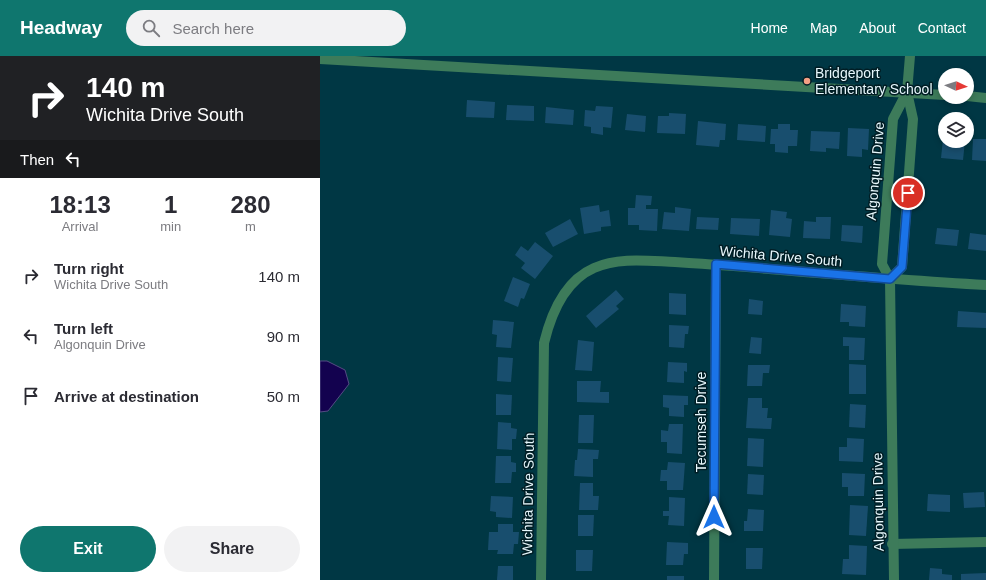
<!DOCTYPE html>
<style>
:root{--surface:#fff;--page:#f2f2f3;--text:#2b2b33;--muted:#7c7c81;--accent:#0f766e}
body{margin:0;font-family:Arial,sans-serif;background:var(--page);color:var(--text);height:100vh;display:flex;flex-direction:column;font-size:15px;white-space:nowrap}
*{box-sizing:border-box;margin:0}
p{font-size:13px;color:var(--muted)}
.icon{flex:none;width:22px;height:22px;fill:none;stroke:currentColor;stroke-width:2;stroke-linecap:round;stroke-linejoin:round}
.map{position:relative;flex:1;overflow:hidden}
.drawer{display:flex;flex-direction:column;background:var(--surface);width:320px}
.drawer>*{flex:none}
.banner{background:#202124;color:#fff;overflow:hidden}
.needle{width:26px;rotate:94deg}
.controls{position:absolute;left:618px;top:12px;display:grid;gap:8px}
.controls a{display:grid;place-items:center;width:36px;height:36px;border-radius:50%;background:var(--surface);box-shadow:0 2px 6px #0003;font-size:20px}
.pin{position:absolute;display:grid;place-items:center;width:34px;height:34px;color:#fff;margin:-17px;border:2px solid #fff;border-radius:50%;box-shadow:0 1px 4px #0007}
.me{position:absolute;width:44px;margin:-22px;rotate:0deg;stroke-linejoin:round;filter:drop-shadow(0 0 3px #0008)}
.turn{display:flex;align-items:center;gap:14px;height:84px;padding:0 20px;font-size:18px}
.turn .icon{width:52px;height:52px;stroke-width:2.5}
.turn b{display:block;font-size:28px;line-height:34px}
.then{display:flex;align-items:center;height:38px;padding:0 20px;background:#0003;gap:8px;font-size:15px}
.eta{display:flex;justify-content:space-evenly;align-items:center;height:68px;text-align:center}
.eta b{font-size:24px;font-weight:600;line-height:28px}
.button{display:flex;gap:8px;margin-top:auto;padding:8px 20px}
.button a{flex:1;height:46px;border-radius:24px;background:var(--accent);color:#fff;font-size:16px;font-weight:600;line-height:46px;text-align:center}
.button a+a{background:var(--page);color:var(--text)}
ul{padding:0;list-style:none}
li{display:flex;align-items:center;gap:12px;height:60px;padding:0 20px}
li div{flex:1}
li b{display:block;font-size:15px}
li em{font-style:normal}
header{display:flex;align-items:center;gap:24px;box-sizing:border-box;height:56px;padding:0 20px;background:var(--accent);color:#fff}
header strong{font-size:19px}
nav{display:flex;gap:22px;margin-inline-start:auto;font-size:14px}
.search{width:280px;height:36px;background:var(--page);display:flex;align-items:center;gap:10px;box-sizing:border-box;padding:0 14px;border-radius:22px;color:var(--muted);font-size:15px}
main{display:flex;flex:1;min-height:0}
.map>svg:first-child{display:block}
.water{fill:#13024f;stroke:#534c83}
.building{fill:#184e6e}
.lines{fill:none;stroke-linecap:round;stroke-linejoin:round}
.minor{stroke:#3d7b5a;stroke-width:10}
.tertiary{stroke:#3d7b5a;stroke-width:10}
.route-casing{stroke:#114b97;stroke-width:10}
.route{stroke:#1a73e8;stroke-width:7}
.poi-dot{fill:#f39f84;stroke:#001d24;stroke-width:1.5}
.labels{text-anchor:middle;stroke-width:3;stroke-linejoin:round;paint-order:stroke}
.poi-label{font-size:14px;fill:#e7f8fd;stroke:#001d24;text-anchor:start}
.street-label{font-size:14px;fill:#e7f8fd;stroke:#001d24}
</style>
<header>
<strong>Headway</strong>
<div class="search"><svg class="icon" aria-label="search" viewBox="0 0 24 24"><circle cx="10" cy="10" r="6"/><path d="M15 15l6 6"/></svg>Search here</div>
<nav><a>Home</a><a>Map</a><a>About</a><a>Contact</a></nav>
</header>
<main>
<section class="drawer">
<div class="banner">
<div class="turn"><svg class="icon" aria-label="right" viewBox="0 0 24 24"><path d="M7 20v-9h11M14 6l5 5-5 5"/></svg><div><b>140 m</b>Wichita Drive South</div></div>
<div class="then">Then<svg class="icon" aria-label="left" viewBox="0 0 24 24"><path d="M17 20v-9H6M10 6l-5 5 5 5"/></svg></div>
</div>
<div class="eta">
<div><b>18:13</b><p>Arrival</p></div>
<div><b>1</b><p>min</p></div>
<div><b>280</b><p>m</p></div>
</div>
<ul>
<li><svg class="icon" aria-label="right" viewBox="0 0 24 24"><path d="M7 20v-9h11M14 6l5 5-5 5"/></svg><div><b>Turn right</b><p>Wichita Drive South</p></div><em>140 m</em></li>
<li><svg class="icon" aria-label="left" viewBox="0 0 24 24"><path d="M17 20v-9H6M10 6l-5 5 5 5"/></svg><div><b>Turn left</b><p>Algonquin Drive</p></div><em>90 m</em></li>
<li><svg class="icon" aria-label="arrive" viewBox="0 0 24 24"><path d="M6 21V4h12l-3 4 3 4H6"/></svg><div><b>Arrive at destination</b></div><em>50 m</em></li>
</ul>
<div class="button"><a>Exit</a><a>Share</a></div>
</section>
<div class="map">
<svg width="666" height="524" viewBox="0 0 666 524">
<rect width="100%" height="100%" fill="#003744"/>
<polygon class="water" points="0,305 7,305 25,314 29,328 8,355 0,356"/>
<g class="building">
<polygon points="147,44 175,46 174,62 146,61"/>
<polygon points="187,49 214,50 214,65 186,64"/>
<polygon points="276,50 293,51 291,72 283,71 283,79 271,77 271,71 264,70 265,54 275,55"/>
<polygon points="226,51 254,54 253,69 225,67"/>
<polygon points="349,57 366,58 365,78 337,77 338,60 349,60"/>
<polygon points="307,58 326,60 325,76 305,74"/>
<polygon points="378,65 406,68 405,84 400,84 399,91 376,89"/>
<polygon points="418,68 446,70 445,86 417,84"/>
<polygon points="458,68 470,68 470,74 478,74 477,90 468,90 468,97 455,96 455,88 450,88 451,73 458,73"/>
<polygon points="528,72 549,73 548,94 542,93 542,101 527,100"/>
<polygon points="491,75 520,76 519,93 506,92 506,96 490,95"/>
<polygon points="623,83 625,85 645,85 643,104 621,102"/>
<polygon points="653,83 666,83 666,105 652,104"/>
<polygon points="316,139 332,140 331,149 326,149 326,153 338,153 337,175 319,174 319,169 308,169 308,152 315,152"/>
<polygon points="279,149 280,156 289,154 291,170 281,171 281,175 264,178 260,152"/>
<polygon points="355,151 371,153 369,175 342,173 344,156 355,157"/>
<polygon points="451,154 467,156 466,162 472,163 470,181 449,179"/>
<polygon points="377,161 399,162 398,174 376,173"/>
<polygon points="496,161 511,161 510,183 483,182 484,165 496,166"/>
<polygon points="411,162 440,163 439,180 410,178"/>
<polygon points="250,163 258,178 233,191 225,177"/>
<polygon points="522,169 543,170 542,187 521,185"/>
<polygon points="617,172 639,174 637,190 615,188"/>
<polygon points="650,177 666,179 666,195 648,193"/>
<polygon points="215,186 233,200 215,223 201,212 205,207 195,199 201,190 208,195"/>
<polygon points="193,221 210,228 204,243 201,242 198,251 184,245"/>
<polygon points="296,234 304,243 296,250 299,253 276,272 266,260"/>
<polygon points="349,237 366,238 366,259 349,258"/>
<polygon points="429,243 443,245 442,259 428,258"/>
<polygon points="521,248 546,250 545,271 529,270 529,266 520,266"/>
<polygon points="638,255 666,257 666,272 637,271"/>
<polygon points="173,264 194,266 191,292 176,291 177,279 172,278"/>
<polygon points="349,269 369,270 368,278 365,278 364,292 349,291"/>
<polygon points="431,281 442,282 441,298 429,297"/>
<polygon points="523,281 545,282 544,304 529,304 529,290 523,290"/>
<polygon points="258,284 274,286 272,315 255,314"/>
<polygon points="178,301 193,302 191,326 177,325"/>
<polygon points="348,306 367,307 367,316 364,315 364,327 347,326"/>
<polygon points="529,308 546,309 546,338 529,338"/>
<polygon points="428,309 450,309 449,317 443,317 442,330 427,330"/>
<polygon points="257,325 281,325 280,336 289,336 289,347 257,346"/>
<polygon points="176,338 192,339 191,359 176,359"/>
<polygon points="343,339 368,340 368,349 364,349 364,361 349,360 349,352 343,351"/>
<polygon points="428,342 442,342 442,352 448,352 447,362 452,362 451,373 426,372"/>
<polygon points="530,348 546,349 545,372 529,371"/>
<polygon points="259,359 274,359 273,387 258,387"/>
<polygon points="178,366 191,367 191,372 197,373 196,383 192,383 192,394 177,393"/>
<polygon points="349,368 363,368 362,398 347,397 347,386 341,386 341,374 348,375"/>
<polygon points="428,382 444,383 443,411 427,410"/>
<polygon points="527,382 544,383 543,406 519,405 519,391 527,391"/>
<polygon points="258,393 279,394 278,403 273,403 273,421 254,420 255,404 257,404"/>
<polygon points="176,400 191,400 191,406 196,407 196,416 192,416 191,427 175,427"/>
<polygon points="348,406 365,407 363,434 347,434 347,425 340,425 341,414 347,414"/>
<polygon points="522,417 545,418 544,440 528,440 528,431 522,431"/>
<polygon points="428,418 444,419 443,439 427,438"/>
<polygon points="260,427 273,427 273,440 279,440 278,454 259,454"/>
<polygon points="664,436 665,451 644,452 643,437"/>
<polygon points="608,438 630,439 630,456 607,455"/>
<polygon points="171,440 193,441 192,462 176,461 176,456 170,455"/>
<polygon points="349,441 365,442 364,470 348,469 349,460 343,460 343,455 349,455"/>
<polygon points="530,449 548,450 546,480 529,479"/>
<polygon points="428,453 444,454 443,475 424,475 424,465 427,465"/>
<polygon points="258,459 274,459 273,480 258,480"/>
<polygon points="178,468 193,468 193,476 199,476 198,488 194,488 193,498 177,498 178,494 168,494 169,476 178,476"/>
<polygon points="347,486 368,487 368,498 364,498 363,509 346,509"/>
<polygon points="529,489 547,490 546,519 522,518 523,503 529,503"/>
<polygon points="426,492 443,492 442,513 426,513"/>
<polygon points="256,494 273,494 272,515 256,515"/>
<polygon points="178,510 193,510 193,524 177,524"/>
<polygon points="610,512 622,513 622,518 632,519 632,524 609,524"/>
<polygon points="666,517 666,524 641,524 641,518"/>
<rect x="347" y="520" width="17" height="4"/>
</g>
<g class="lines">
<g class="minor">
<polyline points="570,223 582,211 593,63 587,36 590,0"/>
<polyline points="572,488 666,486"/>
<path d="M221 524 224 287C231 258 244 225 274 212 299 201 328 205 355 206 386 208 417 210 449 213 521 219 593 225 666 229"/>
<polyline points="394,524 396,208"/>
<polyline points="574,524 570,223 562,208 573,63 587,36"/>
</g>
<g class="tertiary">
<polyline points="0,3 625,39"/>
<polyline points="647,40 666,42"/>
</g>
</g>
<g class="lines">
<g class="route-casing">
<polyline id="route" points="394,461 396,208 570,223 582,211 588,137"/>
</g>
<use href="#route" class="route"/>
</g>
<circle class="poi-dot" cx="487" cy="25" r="4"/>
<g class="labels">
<g class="poi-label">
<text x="495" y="22">Bridgeport<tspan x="495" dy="16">Elementary School</tspan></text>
</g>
<g class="street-label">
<text transform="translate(555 115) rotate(-85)" y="5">Algonquin Drive</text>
<text transform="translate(461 200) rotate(5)" y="5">Wichita Drive South</text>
<text transform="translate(381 366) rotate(-90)" y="5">Tecumseh Drive</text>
<text transform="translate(208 438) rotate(-89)" y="5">Wichita Drive South</text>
<text transform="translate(558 446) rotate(-91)" y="5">Algonquin Drive</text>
</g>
</g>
</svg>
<div class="controls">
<a><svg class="needle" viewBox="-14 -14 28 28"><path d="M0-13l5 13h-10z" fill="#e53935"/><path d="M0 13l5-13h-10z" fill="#7c7c81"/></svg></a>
<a><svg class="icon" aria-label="layers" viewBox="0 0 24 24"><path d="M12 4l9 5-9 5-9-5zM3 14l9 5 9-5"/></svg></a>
</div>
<div class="pin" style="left:588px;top:137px;background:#d93025"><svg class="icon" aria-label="arrive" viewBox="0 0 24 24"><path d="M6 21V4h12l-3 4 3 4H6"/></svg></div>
<svg class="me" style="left:394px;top:461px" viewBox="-20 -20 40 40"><path d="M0-17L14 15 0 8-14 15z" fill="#1a73e8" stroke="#fff" stroke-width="4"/></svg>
</div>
</main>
